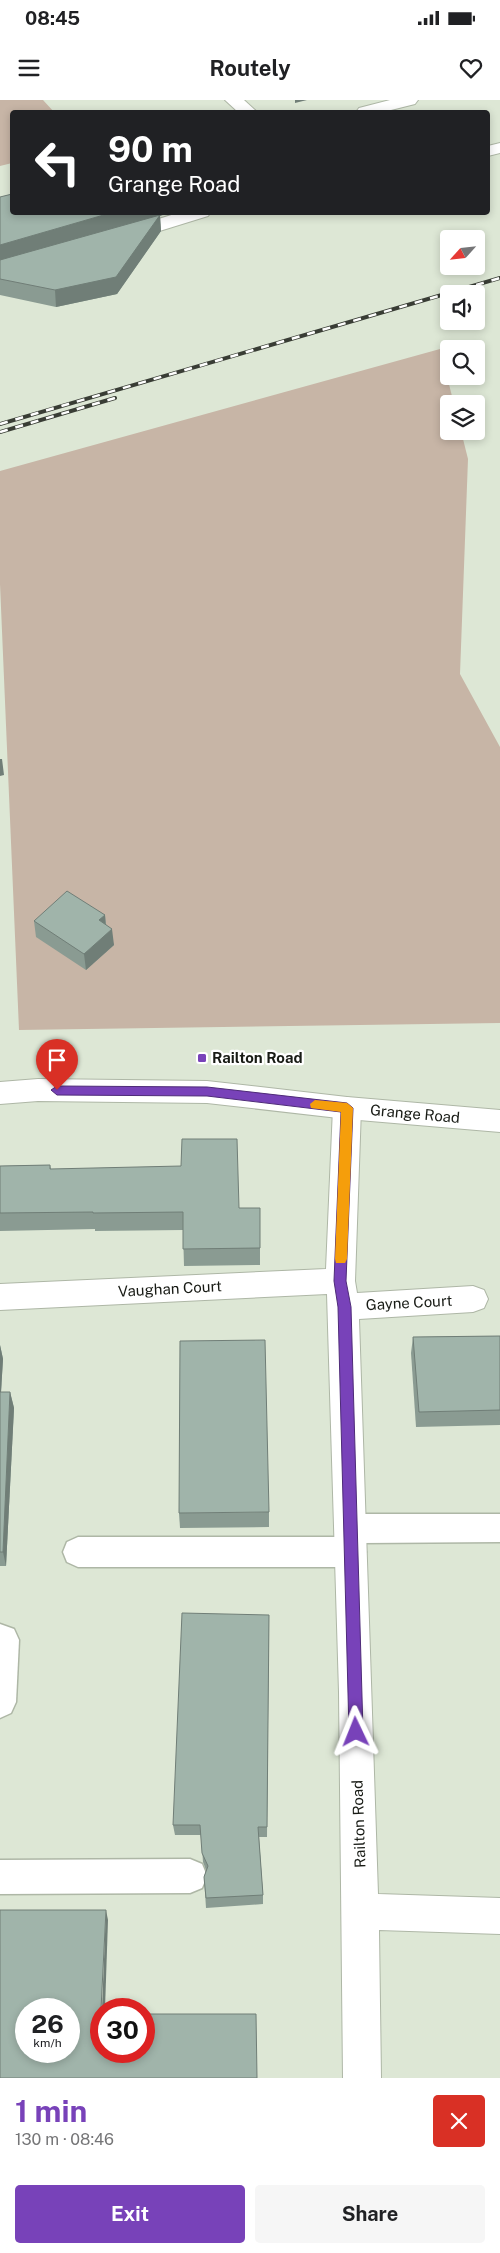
<!DOCTYPE html>
<meta charset="utf-8">
<style>
:root{--surface:#fff;--page:#f6f6f6;--text:#202124;--muted:#757577;--accent:#7842b9}
body{margin:0;font-family:"Public Sans",sans-serif;background:var(--page);color:var(--text);height:100vh;display:flex;flex-direction:column;font-size:19px;white-space:nowrap}
*{box-sizing:border-box;margin:0}
p{font-size:16px;color:var(--muted)}
.icon{flex:none;width:28px;height:28px;fill:none;stroke:currentColor;stroke-width:2;stroke-linecap:round;stroke-linejoin:round}
.map{position:relative;height:1978px;overflow:hidden}
.sheet{display:flex;flex-direction:column;background:var(--surface);flex:1}
.sheet>*{flex:none}
.hud{position:absolute;left:10px;top:10px;width:480px;height:105px;border-radius:5px;box-shadow:0 2px 8px #0003;background:#202124;color:#fff;overflow:hidden}
.needle{width:32px;rotate:243deg}
.fabs{position:absolute;left:440px;top:130px;display:grid;gap:10px}
.fabs a{display:grid;place-items:center;width:45px;height:45px;border-radius:5px;background:var(--surface);box-shadow:0 2px 8px #0003;font-size:25px}
.speed{position:absolute;left:15px;top:1898px;display:flex;gap:10px;font-size:25px;font-weight:700;text-align:center}
.speed>*{display:grid;place-content:center;width:65px;height:65px;border-radius:50%;background:var(--surface);box-shadow:0 2px 8px #0003;line-height:1}
.speed small{font-size:12px;font-weight:400}
.speed .limit{border:8px solid #d22;background:#fff;color:#111}
.pin{position:absolute;display:grid;place-items:center;width:42px;height:42px;color:#fff;margin:-51px -21px;border-radius:50% 50% 50% 0;rotate:-45deg;box-shadow:0 0 5px #0007}
.pin .icon{rotate:45deg}
.me{position:absolute;width:55px;margin:-28px;rotate:358deg;stroke-linejoin:round;filter:drop-shadow(0 0 4px #0008)}
.turn{display:flex;align-items:center;gap:18px;height:105px;padding:0 15px;font-size:22px}
.turn .icon{width:65px;height:65px;stroke-width:2.5}
.turn b{display:block;font-size:35px;line-height:42px}
.round{display:grid;place-items:center;flex:none;width:52px;height:52px;border-radius:5px;background:var(--page)}
.head{display:flex;align-items:center;justify-content:space-between;height:85px;padding:0 15px}
h1{font-size:30px;font-weight:700;line-height:38px;color:var(--accent)}
.primary-button{display:flex;gap:10px;margin-top:auto;padding:10px 15px}
.primary-button a{flex:1;height:58px;border-radius:5px;background:var(--accent);color:#fff;font-size:20px;font-weight:700;line-height:58px;text-align:center}
.primary-button a+a{background:var(--page);color:var(--text)}
.status{display:flex;justify-content:space-between;align-items:center;height:35px;padding:0 25px;background:var(--surface);direction:ltr}
.status svg{height:14px;fill:currentColor}
header{display:flex;justify-content:space-between;align-items:center;height:65px;padding:0 15px;background:var(--surface);font-size:22px;font-weight:700}
.map>svg:first-child{display:block}
.green{fill:#c7b5a6}
.lines{fill:none;stroke-linecap:round;stroke-linejoin:round}
.service-casing{stroke:#aeb7a6;stroke-width:3}
.minor-casing{stroke:#aeb7a6;stroke-width:2}
.tertiary-casing{stroke:#aeb7a6;stroke-width:2}
.service{fill:#fff;fill-rule:evenodd}
.minor{fill:#fff;fill-rule:evenodd}
.tertiary{fill:#fff;fill-rule:evenodd}
.rail-casing{stroke:#393d35;stroke-width:4}
.rail{stroke:#fff;stroke-width:2.5;stroke-dasharray:8;stroke-linecap:butt}
.wall{fill:#8a9b92}
.shaded-wall{fill:#707e77}
.building{fill:#a0b4aa;stroke:#707e77;fill-rule:evenodd}
.route{fill:#7842b9;stroke:#4e2b78}
.slow{fill:#f59e0b}
.poi-dot{fill:#7842b9;stroke:#fff;stroke-width:2}
.labels{text-anchor:middle;stroke-width:4.5;stroke-linejoin:round;paint-order:stroke}
.poi-label{font-size:15px;font-weight:bold;fill:#181b15;stroke:#fff;text-anchor:start}
.street-label{font-size:15px;fill:#181b15;stroke:#fff}
</style>
<div class="status"><b>08:45</b><svg viewBox="0 0 49 12"><path d="M0 12V9h3v3zM5 12V6h3v6zM10 12V3h3v9zM15 12V0h3v12zM26 1h20v11H26zM47 4h2v5h-2z"/></svg></div>
<header><svg class="icon" aria-label="menu" viewBox="0 0 24 24"><path d="M4 6h16M4 12h16M4 18h16"/></svg>Routely<svg class="icon" aria-label="heart" viewBox="0 0 24 24"><path d="M12 20l-8-8c-3-5 5-10 8-4 3-6 11-1 8 4z"/></svg></header>
<div class="map">
<svg width="500" height="1978" viewBox="0 0 500 1978">
<rect width="100%" height="100%" fill="#dde7d5"/>
<g class="green">
<polygon points="0,0 43,0 54,12 12,12 12,63 0,66"/>
<polygon points="440,249 454,304 449,304 449,331 461,331 468,359 460,574 500,647 500,923 19,930 0,484 0,371"/>
</g>
<g class="lines">
<g class="service-casing">
<g id="service">
<polygon points="351,1414 500,1414 500,1442 363,1443 366,1452 362,1462 351,1467 78,1467 67,1462 63,1452 67,1442 78,1437 339,1437 336,1429 340,1419"/>
<polygon points="0,1524 14,1529 19,1540 16,1602 11,1613 0,1618"/>
<polygon points="190,1759 202,1764 207,1776 202,1788 190,1793 0,1794 0,1760"/>
</g>
</g>
<g class="minor-casing">
<g id="minor">
<polygon points="225,0 244,0 257,12 238,12"/>
<polygon points="390,0 418,0 415,4 383,12 356,12 359,8"/>
<polygon points="500,43 500,53 488,56 488,46"/>
<polygon points="181,112 211,112 208,116 124,142 117,140 115,136 117,132"/>
<polygon points="347,997 357,1000 361,1008 355,1181 357,1193 473,1186 484,1190 488,1199 484,1208 473,1212 359,1219 378,1794 500,1798 500,1834 379,1830 381,1978 343,1978 339,1592 327,1194 0,1210 0,1184 326,1169 333,1008 337,1000"/>
</g>
</g>
<g class="tertiary-casing">
<polygon id="tertiary" points="38,979 207,981 347,997 500,1010 500,1032 347,1019 207,1003 38,1001 0,1004 0,982"/>
</g>
<use href="#service" class="service"/>
<use href="#minor" class="minor"/>
<use href="#tertiary" class="tertiary"/>
<g class="rail-casing">
<g id="rail">
<polyline points="0,324 500,178"/>
<polyline points="0,332 115,298"/>
</g>
</g>
<use href="#rail" class="rail"/>
</g>
<g class="wall">
<polygon points="0,97 160,116 161,131 117,194 56,207 0,195"/>
<polygon points="105,815 106,824 114,845 86,870 36,837 34,821"/>
<polygon points="50,1065 51,1069 239,1108 260,1148 260,1165 184,1166 183,1130 95,1131 95,1129 0,1131 0,1066"/>
<polygon points="500,1236 500,1325 416,1327 411,1253 413,1237"/>
<polygon points="0,1245 3,1259 1,1292 10,1292 14,1308 6,1466 0,1466"/>
<polygon points="269,1412 269,1427 180,1428 179,1413"/>
<polygon points="269,1515 267,1737 259,1737 263,1795 263,1804 206,1808 204,1777 206,1770 203,1762 201,1735 175,1735 173,1725"/>
</g>
<g class="shaded-wall">
<polygon points="295,0 307,0 295,3"/>
<polygon points="114,112 171,112 160,116 161,131 117,194 56,207 55,190 0,162 0,145"/>
<polygon points="0,659 2,659 4,675 0,676"/>
<polygon points="105,815 106,831 99,820"/>
<polygon points="112,829 114,845 86,870 84,854"/>
<polygon points="0,1245 3,1259 0,1308"/>
<polygon points="10,1292 14,1308 6,1466 3,1452"/>
<polygon points="106,1810 108,1820 105,1909 102,1909"/>
</g>
<g class="building">
<polygon points="12,94 12,112 114,112 0,145 0,97"/>
<polygon points="160,115 116,177 55,190 0,179 0,160"/>
<polygon points="67,791 105,815 99,820 112,829 84,854 34,821"/>
<polygon points="182,1039 237,1039 239,1108 260,1108 260,1148 183,1149 183,1112 93,1113 93,1112 0,1113 0,1066 50,1065 50,1069 181,1066"/>
<polygon points="500,1236 500,1310 419,1312 413,1237"/>
<polygon points="265,1240 269,1412 179,1413 180,1241"/>
<polygon points="0,1292 10,1292 3,1452 0,1452"/>
<polygon points="182,1513 269,1515 267,1727 258,1727 263,1795 206,1798 204,1777 208,1766 202,1753 200,1725 173,1725"/>
<path d="M0 1810H106L101 1909V1951H144V1914H256L257 1978H0ZM26 1909H69V1951H26Z"/>
</g>
<polygon class="route" points="57,986 207,987 347,1003 353,1008 346,1181 351,1207 363,1632 361,1637 356,1639 351,1637 349,1632 338,1207 334,1181 341,1012 207,996 57,995 51,990"/>
<polygon class="slow" points="315,1000 347,1003 353,1008 347,1159 345,1163 336,1163 335,1159 341,1012 311,1008 310,1004"/>
<rect class="poi-dot" x="197" y="953" width="10" height="10" rx="2.5"/>
<g class="labels">
<g class="poi-label">
<text x="212" y="963">Railton Road</text>
</g>
<g class="street-label">
<text transform="translate(415 1014) rotate(5)" y="5">Grange Road</text>
<text transform="translate(170 1189) rotate(-3)" y="5">Vaughan Court</text>
<text transform="translate(409 1203) rotate(-3)" y="5">Gayne Court</text>
<text transform="translate(359 1724) rotate(-92)" y="5">Railton Road</text>
</g>
</g>
</svg>
<div class="fabs">
<a><svg class="needle" viewBox="-14 -14 28 28"><path d="M0-13l5 13h-10z" fill="#e53935"/><path d="M0 13l5-13h-10z" fill="#757577"/></svg></a>
<a><svg class="icon" aria-label="sound" viewBox="0 0 24 24"><path d="M4 9h4l5-4v14l-5-4H4zM17 9q2 3 0 6"/></svg></a>
<a><svg class="icon" aria-label="search" viewBox="0 0 24 24"><circle cx="10" cy="10" r="6"/><path d="M15 15l6 6"/></svg></a>
<a><svg class="icon" aria-label="layers" viewBox="0 0 24 24"><path d="M12 4l9 5-9 5-9-5zM3 14l9 5 9-5"/></svg></a>
</div>
<div class="speed"><div>26<small>km/h</small></div><div class="limit">30</div></div>
<div class="pin" style="left:57px;top:990px;background:#d93025"><svg class="icon" aria-label="arrive" viewBox="0 0 24 24"><path d="M6 21V4h12l-3 4 3 4H6"/></svg></div>
<svg class="me" style="left:356px;top:1632px" viewBox="-20 -20 40 40"><path d="M0-17L14 15 0 8-14 15z" fill="#7842b9" stroke="#fff" stroke-width="4"/></svg>
<div class="hud">
<div class="turn"><svg class="icon" aria-label="left" viewBox="0 0 24 24"><path d="M17 20v-9H6M10 6l-5 5 5 5"/></svg><div><b>90 m</b>Grange Road</div></div>
</div>
</div>
<section class="sheet">
<div class="head"><div><h1>1 min</h1><p>130 m · 08:46</p></div><a class="round" style="background:#d93025;color:#fff"><svg class="icon" aria-label="close" viewBox="0 0 24 24"><path d="M6 6l12 12M18 6L6 18"/></svg></a></div>
<div class="primary-button"><a>Exit</a><a>Share</a></div>
</section>
